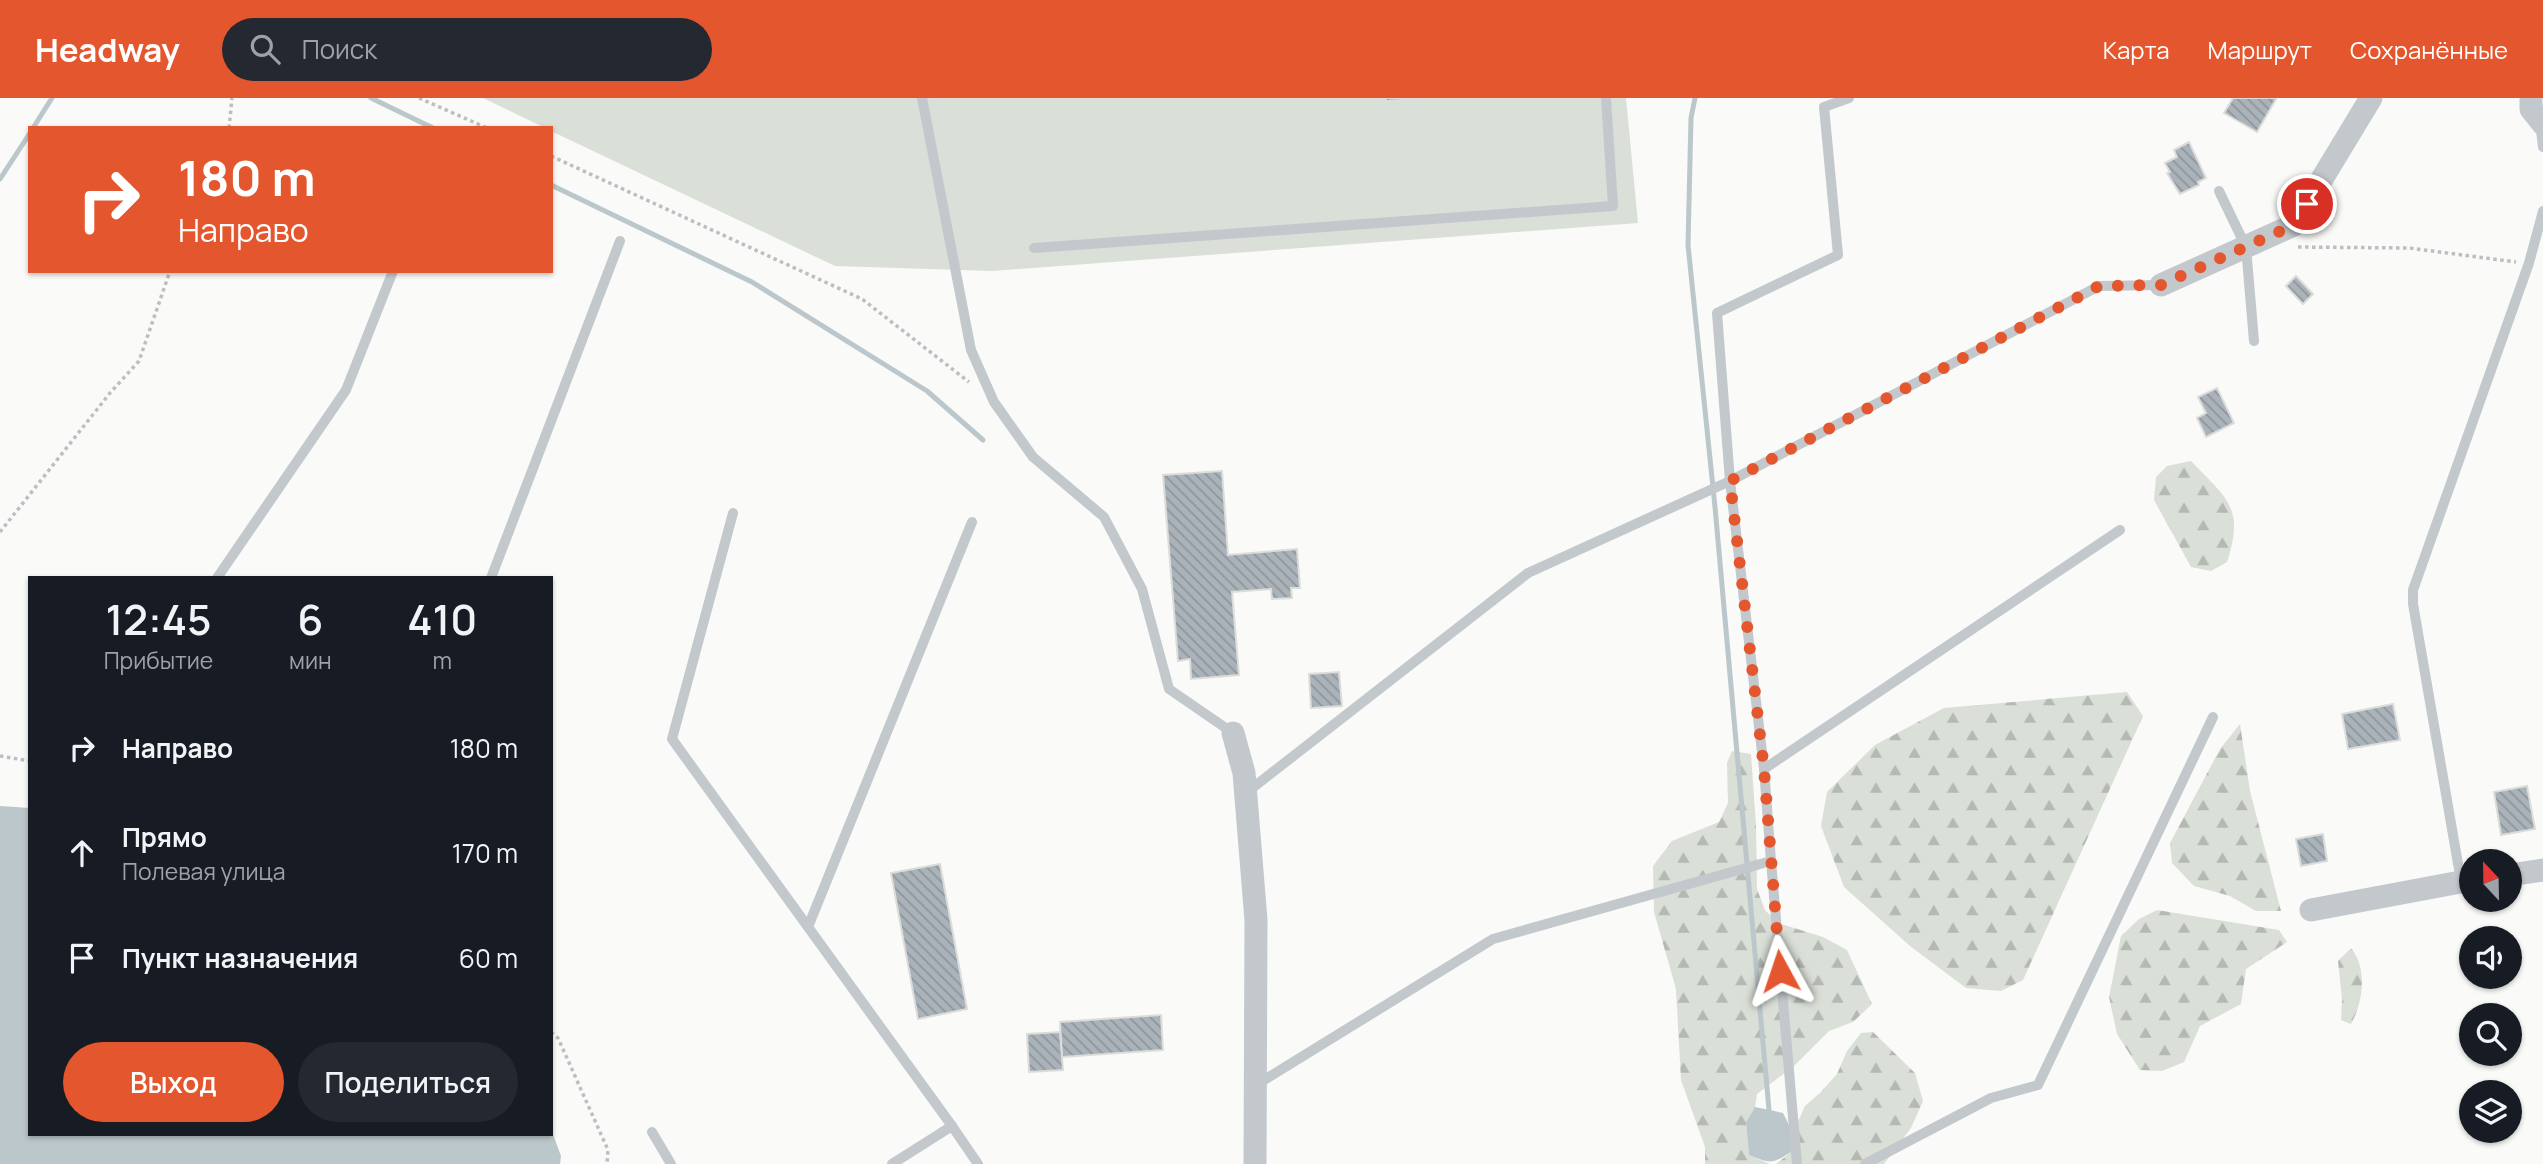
<!DOCTYPE html>
<html lang="ru">
<meta charset="utf-8">
<style>
:root{--surface:#171b24;--page:#242831;--text:#f1f3f6;--muted:#9ea1a6;--accent:#e4572e}
body{margin:0;font-family:Manrope,sans-serif;background:var(--page);color:var(--text);height:100vh;display:flex;flex-direction:column;font-size:26px;white-space:nowrap}
*{box-sizing:border-box;margin:0}
p{font-size:23px;color:var(--muted)}
.icon{flex:none;width:38px;height:38px;fill:none;stroke:currentColor;stroke-width:2;stroke-linecap:round;stroke-linejoin:round}
.map{position:relative;flex:1;overflow:hidden}
.drawer{position:absolute;left:28px;top:478px;width:525px;height:560px;display:flex;flex-direction:column;background:var(--surface);border-radius:0px;box-shadow:0 2px 5px #0004}
.drawer>*{flex:none}
.top-card{position:absolute;left:28px;top:28px;width:525px;height:147px;border-radius:0px;box-shadow:0 2px 5px #0004;background:#e4572e;color:#fff;overflow:hidden}
.needle{width:46px;rotate:338deg}
.buttons{position:absolute;left:2459px;top:751px;display:grid;gap:14px}
.buttons a{display:grid;place-items:center;width:63px;height:63px;border-radius:50%;background:var(--surface);box-shadow:0 2px 5px #0004;font-size:35px}
.pin{position:absolute;display:grid;place-items:center;width:60px;height:60px;color:#fff;margin:-30px;border:4px solid #fff;border-radius:50%;box-shadow:0 2px 7px #0007}
.me{position:absolute;width:77px;margin:-38px;rotate:355deg;stroke-linejoin:round;filter:drop-shadow(0 0 5px #0008)}
.turn{display:flex;align-items:center;gap:24px;height:147px;padding:0 35px;font-size:32px}
.turn .icon{width:91px;height:91px;stroke-width:2.5}
.turn b{display:block;font-size:49px;line-height:60px}
.eta{display:flex;justify-content:space-evenly;align-items:center;height:119px;text-align:center}
.eta b{font-size:42px;font-weight:600;line-height:49px}
.cta{display:flex;gap:14px;margin-top:auto;padding:14px 35px}
.cta a{flex:1;height:80px;border-radius:42px;background:var(--accent);color:#fff;font-size:28px;font-weight:600;line-height:80px;text-align:center}
.cta a+a{background:var(--page);color:var(--text)}
ul{padding:0;list-style:none}
li{display:flex;align-items:center;gap:21px;height:105px;padding:0 35px}
li div{flex:1}
li b{display:block;font-size:26px}
li em{font-style:normal}
header{display:flex;align-items:center;gap:42px;box-sizing:border-box;height:98px;padding:0 35px;background:var(--accent);color:#fff}
header strong{font-size:33px}
nav{display:flex;gap:38px;margin-inline-start:auto;font-size:24px}
.search{width:490px;height:63px;background:var(--page);display:flex;align-items:center;gap:18px;box-sizing:border-box;padding:0 24px;border-radius:38px;color:var(--muted);font-size:26px}
.map>svg:first-child{display:block}
.forest{fill:url(#forest-firs)}
.garden{fill:#dadfd7}
.water{fill:#bbc7cb}
.lines{fill:none;stroke-linecap:round;stroke-linejoin:round}
.stream{stroke:#bbc7cb;stroke-width:5}
.building{fill:url(#building-back-hatch);stroke:#dcdcda;stroke-width:2}
.path{stroke:#bbbfc2;stroke-width:3.5;stroke-dasharray:3.5 3.5;stroke-linecap:butt}
.service{stroke:#c3c8cc;stroke-width:10}
.minor{stroke:#c3c8cc;stroke-width:23}
.route{stroke:#e4572e;stroke-width:12;stroke-dasharray:0 21.6}
</style>
<header>
<strong>Headway</strong>
<div class="search"><svg class="icon" aria-label="search" viewBox="0 0 24 24"><circle cx="10" cy="10" r="6"/><path d="M15 15l6 6"/></svg>Поиск</div>
<nav><a>Карта</a><a>Маршрут</a><a>Сохранённые</a></nav>
</header>
<div class="map">
<svg width="2543" height="1066" viewBox="0 0 2543 1066">
<defs>
<pattern id="forest-firs" width="22" height="20" patternUnits="userSpaceOnUse" patternTransform="scale(1.75)"><rect width="22" height="20" fill="#dadfd7"/><path d="M5 1l3.5 6h-7zM16 11l3.5 6h-7z" fill="#b4b9b4"/></pattern>
<pattern id="building-back-hatch" width="6" height="6" patternUnits="userSpaceOnUse" patternTransform="scale(1.75)"><rect width="6" height="6" fill="#aab3b9"/><path d="M-1 5l2 2M0 0l6 6M5-1l2 2" fill="none" stroke="#8e969c"/></pattern>
</defs>
<rect width="100%" height="100%" fill="#fafaf8"/>
<g class="forest">
<path d="M2191 363C2227 401 2245 409 2227 464L2211 473 2191 469 2154 402 2156 379 2167 368Z"/>
<polygon points="2127,594 2143,618 2023,882 2001,893 1966,890 1910,848 1844,789 1821,728 1827,694 1875,647 1944,610"/>
<polygon points="2240,626 2250,693 2281,813 2256,813 2230,798 2194,788 2172,765 2170,745 2220,651"/>
<polygon points="1732,653 1751,656 1756,727 1757,791 1765,812 1778,825 1823,839 1847,852 1872,906 1853,924 1829,933 1794,968 1757,996 1755,1009 1746,1024 1749,1057 1770,1066 1705,1066 1705,1049 1681,982 1676,891 1654,814 1653,768 1672,743 1719,724 1728,705 1727,665"/>
<polygon points="2157,812 2279,832 2287,844 2246,871 2241,906 2200,928 2184,964 2162,973 2140,972 2117,936 2109,899 2121,838 2139,821"/>
<path d="M2351 850C2368 871 2363 904 2351 926L2341 922 2342 901 2338 863Z"/>
<polygon points="1873,934 1915,975 1923,1003 1911,1030 1884,1066 1776,1066 1791,1054 1793,1035 1805,1008 1821,994 1837,976 1847,953 1861,935"/>
</g>
<polygon class="garden" points="483,0 1626,0 1638,125 992,173 835,168 551,33 551,30 545,30"/>
<g class="water">
<polygon points="0,708 30,710 30,1036 551,1036 551,1031 561,1058 560,1066 0,1066"/>
<path d="M1755 1009 1783 1015 1793 1035 1791 1054C1772 1066 1771 1066 1749 1057L1746 1024Z"/>
</g>
<g class="lines">
<g class="stream">
<polyline points="371,0 433,30"/>
<polyline points="1695,0 1691,20 1688,147 1715,409 1769,1012"/>
<polyline points="33,30 52,0"/>
<polyline points="0,81 30,35"/>
<polyline points="551,87 752,184 927,293 983,342"/>
</g>
</g>
<g class="building">
<polygon points="1386,0 1415,0 1415,1 1386,3"/>
<polygon points="2233,0 2274,0 2276,1 2257,34 2224,15"/>
<polygon points="2189,44 2206,80 2198,84 2199,87 2180,96 2167,75 2170,74 2165,65 2177,59 2174,52"/>
<polygon points="2296,178 2313,196 2303,206 2286,188"/>
<polygon points="2217,290 2234,325 2206,339 2197,320 2206,315 2198,299"/>
<polygon points="1222,373 1228,457 1297,451 1300,490 1291,490 1292,500 1272,501 1271,491 1232,494 1239,577 1191,581 1190,561 1178,563 1163,377"/>
<polygon points="1339,574 1342,608 1311,610 1309,576"/>
<polygon points="2393,606 2400,642 2348,651 2342,616"/>
<polygon points="2527,688 2535,731 2501,737 2494,694"/>
<polygon points="2323,736 2327,763 2301,768 2296,741"/>
<polygon points="940,766 967,911 918,921 891,775"/>
<polygon points="1161,917 1163,952 1062,959 1060,924"/>
<polygon points="1060,934 1063,972 1029,974 1027,936"/>
</g>
<g class="lines">
<g class="path">
<polyline points="419,0 487,30"/>
<polyline points="229,30 232,0"/>
<polyline points="551,58 862,201 969,284"/>
<polyline points="2298,149 2409,150 2516,164"/>
<polyline points="0,434 110,295 139,263 170,173"/>
<polyline points="0,658 30,663"/>
<polyline points="551,934 558,940 608,1052 607,1066"/>
</g>
<g class="service">
<polyline points="922,0 971,252 994,304 1033,359 1104,419 1142,491 1169,591 1233,635"/>
<polyline points="1849,0 1824,9 1838,157 1717,215 1730,383 2099,188 2161,187"/>
<polyline points="2540,25 2543,49"/>
<polyline points="2219,93 2246,149 2254,243"/>
<polyline points="1034,150 1613,108 1606,0"/>
<polyline points="733,415 672,641 952,1028"/>
<polyline points="217,480 346,292 393,173"/>
<polyline points="491,480 620,143"/>
<polyline points="1246,695 1528,475 1730,383 1764,671"/>
<polyline points="1771,763 1797,1066"/>
<polyline points="2461,783 2413,506 2413,492 2529,165 2543,113"/>
<polyline points="808,829 972,424"/>
<polyline points="1256,987 1493,841 1771,763 1764,671 2120,432"/>
<polyline points="652,1034 671,1066"/>
<polyline points="892,1066 952,1028 978,1066"/>
<polyline points="1865,1066 1991,1000 2038,987 2213,619"/>
</g>
<g class="minor">
<polyline points="2531,0 2531,11 2543,26"/>
<polyline points="2161,187 2294,127 2371,0"/>
<polyline points="1233,635 1244,675 1256,822 1255,1066"/>
<polyline points="2510,777 2543,772"/>
<polyline points="2311,812 2471,782"/>
</g>
</g>
<g class="lines">
<polyline class="route" points="1780,873 1764,671 1730,383 2099,188 2161,187 2294,127 2307,106"/>
</g>
</svg>
<div class="buttons">
<a><svg class="needle" viewBox="-14 -14 28 28"><path d="M0-13l5 13h-10z" fill="#e53935"/><path d="M0 13l5-13h-10z" fill="#9ea1a6"/></svg></a>
<a><svg class="icon" aria-label="sound" viewBox="0 0 24 24"><path d="M4 9h4l5-4v14l-5-4H4zM17 9q2 3 0 6"/></svg></a>
<a><svg class="icon" aria-label="search" viewBox="0 0 24 24"><circle cx="10" cy="10" r="6"/><path d="M15 15l6 6"/></svg></a>
<a><svg class="icon" aria-label="layers" viewBox="0 0 24 24"><path d="M12 4l9 5-9 5-9-5zM3 14l9 5 9-5"/></svg></a>
</div>
<div class="pin" style="left:2307px;top:106px;background:#d93025"><svg class="icon" aria-label="arrive" viewBox="0 0 24 24"><path d="M6 21V4h12l-3 4 3 4H6"/></svg></div>
<svg class="me" style="left:1780px;top:873px" viewBox="-20 -20 40 40"><path d="M0-17L14 15 0 8-14 15z" fill="#e4572e" stroke="#fff" stroke-width="4"/></svg>
<div class="top-card">
<div class="turn"><svg class="icon" aria-label="right" viewBox="0 0 24 24"><path d="M7 20v-9h11M14 6l5 5-5 5"/></svg><div><b>180 m</b>Направо</div></div>
</div>
<section class="drawer">
<div class="eta">
<div><b>12:45</b><p>Прибытие</p></div>
<div><b>6</b><p>мин</p></div>
<div><b>410</b><p>m</p></div>
</div>
<ul>
<li><svg class="icon" aria-label="right" viewBox="0 0 24 24"><path d="M7 20v-9h11M14 6l5 5-5 5"/></svg><div><b>Направо</b></div><em>180 m</em></li>
<li><svg class="icon" aria-label="ahead" viewBox="0 0 24 24"><path d="M12 20V5M6 11l6-6 6 6"/></svg><div><b>Прямо</b><p>Полевая улица</p></div><em>170 m</em></li>
<li><svg class="icon" aria-label="arrive" viewBox="0 0 24 24"><path d="M6 21V4h12l-3 4 3 4H6"/></svg><div><b>Пункт назначения</b></div><em>60 m</em></li>
</ul>
<div class="cta"><a>Выход</a><a>Поделиться</a></div>
</section>
</div>
